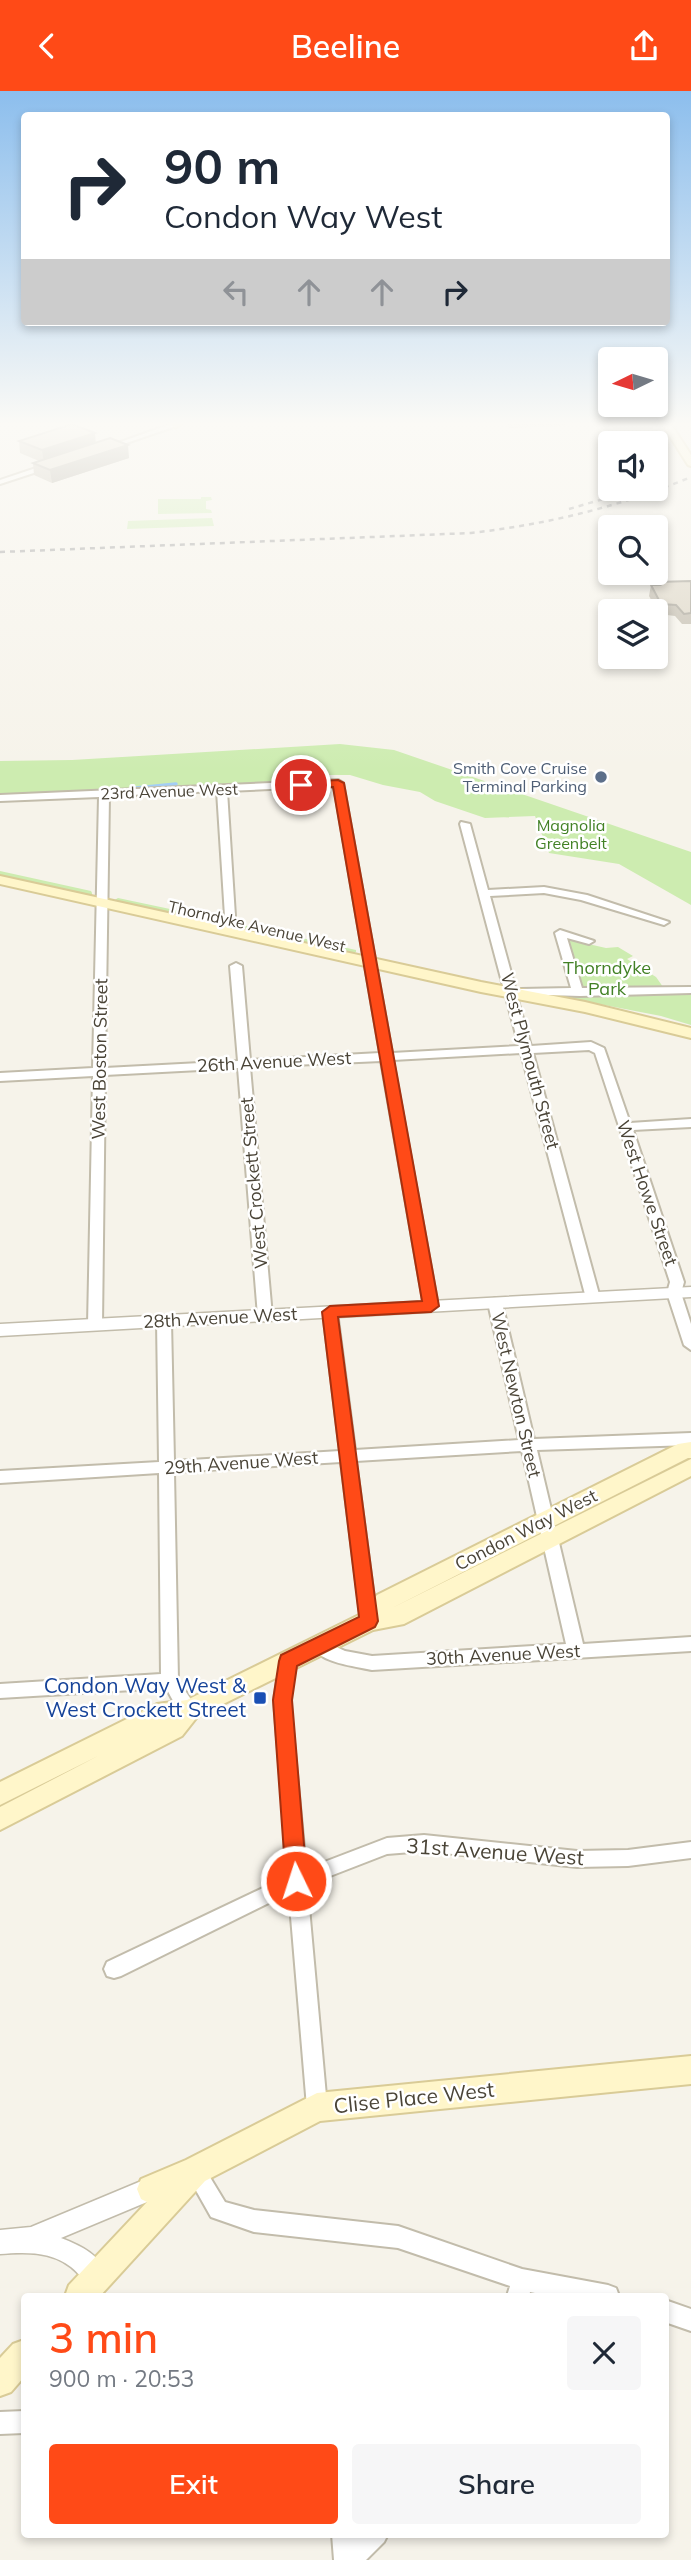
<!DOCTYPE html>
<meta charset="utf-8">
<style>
:root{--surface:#fff;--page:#f6f6f7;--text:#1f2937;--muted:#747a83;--accent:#ff4a17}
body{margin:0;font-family:Mulish,sans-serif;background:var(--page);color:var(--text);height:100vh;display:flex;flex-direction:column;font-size:26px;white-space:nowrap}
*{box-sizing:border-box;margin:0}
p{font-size:23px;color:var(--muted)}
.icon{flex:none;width:38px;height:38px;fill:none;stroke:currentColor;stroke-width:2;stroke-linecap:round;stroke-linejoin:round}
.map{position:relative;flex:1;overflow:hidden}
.panel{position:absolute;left:21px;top:2202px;width:648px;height:245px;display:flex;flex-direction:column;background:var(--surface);border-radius:7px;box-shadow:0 4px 10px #0003}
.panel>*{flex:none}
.guide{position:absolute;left:21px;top:21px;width:649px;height:214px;border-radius:7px;box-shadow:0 4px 10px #0003;background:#fff;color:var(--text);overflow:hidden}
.needle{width:46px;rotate:265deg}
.tools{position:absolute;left:598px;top:256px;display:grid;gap:14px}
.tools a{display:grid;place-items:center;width:70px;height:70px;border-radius:7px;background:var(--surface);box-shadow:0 4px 10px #0003;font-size:35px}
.pin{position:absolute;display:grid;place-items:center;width:60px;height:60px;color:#fff;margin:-30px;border:4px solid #fff;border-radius:50%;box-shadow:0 2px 7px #0007}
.me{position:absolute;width:77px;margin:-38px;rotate:356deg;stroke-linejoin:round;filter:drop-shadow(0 0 5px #0008)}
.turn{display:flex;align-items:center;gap:24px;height:147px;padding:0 28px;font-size:32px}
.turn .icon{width:91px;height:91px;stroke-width:2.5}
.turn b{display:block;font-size:49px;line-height:60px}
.lanes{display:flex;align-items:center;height:66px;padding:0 28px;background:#0003;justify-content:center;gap:35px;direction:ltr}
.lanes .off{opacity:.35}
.round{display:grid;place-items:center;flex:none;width:74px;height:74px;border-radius:7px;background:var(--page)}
.summary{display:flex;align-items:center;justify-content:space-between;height:119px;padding:0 28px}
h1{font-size:42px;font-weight:600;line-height:52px;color:var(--accent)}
.cta{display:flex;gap:14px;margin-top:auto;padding:14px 28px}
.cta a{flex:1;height:80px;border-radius:7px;background:var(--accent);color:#fff;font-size:28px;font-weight:600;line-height:80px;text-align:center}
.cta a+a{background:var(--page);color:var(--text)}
header{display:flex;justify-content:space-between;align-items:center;height:91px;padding:0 28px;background:var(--accent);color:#fff;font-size:32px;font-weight:600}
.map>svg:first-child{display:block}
.green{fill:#cdecb0}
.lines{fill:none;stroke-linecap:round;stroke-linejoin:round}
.stream{stroke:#a3cef5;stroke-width:3.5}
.minor-casing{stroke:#c2bcab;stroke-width:4}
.tertiary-casing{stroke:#c2bcab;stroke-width:3}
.secondary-casing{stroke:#d9cb97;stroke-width:4}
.primary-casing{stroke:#eccc61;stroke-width:3}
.minor{fill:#fff;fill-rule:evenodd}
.tertiary{fill:#fff;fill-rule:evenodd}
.secondary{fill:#fff6ca;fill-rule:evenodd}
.primary{fill:#ffe999;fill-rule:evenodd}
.rail{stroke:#999;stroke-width:2.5;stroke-dasharray:5 5;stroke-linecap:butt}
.wall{fill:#bab3a3}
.shaded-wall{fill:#979285}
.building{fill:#d8d0be;stroke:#979285;stroke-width:2}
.route{fill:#ff4a17;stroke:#a6300f;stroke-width:2}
.service-dot{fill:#5c6f8a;stroke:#fff;stroke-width:2.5}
.transit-dot{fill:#1a4fb4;stroke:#fff;stroke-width:2.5}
.labels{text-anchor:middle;stroke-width:5;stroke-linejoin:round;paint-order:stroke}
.far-service-label{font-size:16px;fill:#4e5e75;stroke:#fff;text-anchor:end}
.far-street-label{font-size:16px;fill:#4a4437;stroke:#fff}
.far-park-label{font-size:16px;fill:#428125;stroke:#fff}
.park-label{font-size:18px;fill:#428125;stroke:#fff}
.street-label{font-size:18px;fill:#4a4437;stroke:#fff}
.near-transit-label{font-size:21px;fill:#164399;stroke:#fff;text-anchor:end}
.near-street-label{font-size:21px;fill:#4a4437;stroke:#fff}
</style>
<header><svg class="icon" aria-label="back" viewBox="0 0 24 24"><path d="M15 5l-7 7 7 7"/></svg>Beeline<svg class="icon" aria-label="share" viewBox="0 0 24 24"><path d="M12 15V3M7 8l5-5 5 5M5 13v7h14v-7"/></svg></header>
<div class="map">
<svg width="691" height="2469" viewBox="0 0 691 2469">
<rect width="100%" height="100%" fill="#f6f3ea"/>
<g class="green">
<polygon points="201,406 211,406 212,409 206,410 206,418 211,419 212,422 158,423 158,408 201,408"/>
<polygon points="212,427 214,435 127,438 128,430"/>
<polygon points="340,653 394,659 691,761 691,814 619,773 549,762 535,725 485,727 435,710 420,701 383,694 350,684 328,684 328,690 0,704 0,670 72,669"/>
<polygon points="0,780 91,800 92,802 92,805 86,804 0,785"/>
<polygon points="118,807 222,829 222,832 219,834 113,810"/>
<polygon points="238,833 356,859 356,861 353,863 235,838 234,834"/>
<polygon points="566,848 606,857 618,856 633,865 627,868 656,886 668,903 691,903 691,934 661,925 563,906 585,906"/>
</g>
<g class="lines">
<polyline class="stream" points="136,697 176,693"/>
<g class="minor-casing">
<g id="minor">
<polygon points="171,333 182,333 106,359 101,358"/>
<polygon points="48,373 55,375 0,393 0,389"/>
<path d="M338 689 343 692 392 962 519 955 460 733 461 731 470 733 488 799 544 796 587 804 669 831 664 834 581 809 544 802 490 805 516 900 521 898 571 897 555 842 560 839 594 850 589 853 567 847 582 897 691 896V902L580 905 516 903 531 955 591 951 604 957 630 1032 691 1028V1036L633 1039 684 1191 681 1202 691 1233V1259L684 1254 667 1202 670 1191 595 962 589 959 533 962 600 1207 598 1210H588L586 1207 521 962 393 969 438 1215 431 1220 424 1215 381 970 250 976 272 1225 265 1230 258 1225 238 977 105 984 102 1234 95 1239 90 1237 88 1234 93 985 0 990V982L93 977 99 706 0 710V704ZM334 695 380 962 250 969 242 875 236 872 230 875 238 970 105 977 109 705 217 700 226 841 231 844 236 841 227 700Z"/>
<path d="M495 1207 502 1212 534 1348 691 1342V1354L537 1359 583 1553 691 1546V1560L372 1579C354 1575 321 1572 311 1555L313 1550 319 1548 345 1560 372 1565 566 1553 522 1360 356 1370 377 1530 375 1535 369 1537 363 1535 361 1530 341 1371 174 1381 178 1589 198 1619 195 1624C180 1630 173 1608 166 1597L0 1607V1593L161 1583 159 1382 0 1392V1380L159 1371 157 1230 159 1227 164 1225 171 1230 174 1370 340 1360 323 1221 330 1216 337 1221 355 1359 519 1349 488 1212Z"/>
<polygon points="288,1563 294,1565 296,1570 290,1609 306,1778 387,1747 424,1744 577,1760 628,1759 691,1751 691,1767 628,1775 577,1776 424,1760 387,1763 307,1794 327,2016 324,2023 317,2026 310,2023 307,2016 289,1802 121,1885 114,1887 107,1885 104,1878 107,1871 288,1785 274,1609 280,1570 282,1565"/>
<polygon points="195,2070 202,2073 225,2111 254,2119 398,2135 522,2178 608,2194 616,2197 619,2205 550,2205 530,2201 529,2205 507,2205 510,2195 398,2157 254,2141 211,2126 185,2080 188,2073"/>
<polygon points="665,2209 691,2218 691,2240 665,2231"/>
<polygon points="24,2320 24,2342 0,2343 0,2321"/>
<polygon points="332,2443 356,2443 356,2446 359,2443 388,2443 384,2451 366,2469 334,2469"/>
</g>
</g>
<g class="tertiary-casing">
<g id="tertiary">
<polygon points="691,1196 691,1206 0,1245 0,1233"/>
<path d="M151 2086 159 2090 163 2098 159 2106 61 2147C82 2155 100 2164 109 2186L106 2195 97 2198C85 2193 81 2184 71 2176 51 2160 24 2161 0 2163V2139L31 2136Z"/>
</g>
</g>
<g class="secondary-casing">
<g id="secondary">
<polygon points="662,333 671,333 691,364 691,375 688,374"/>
<polygon points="0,785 481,891 585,911 691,937 691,947 585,921 481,901 0,793"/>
<polygon points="691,1351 691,1367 688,1367 392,1517 691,1368 691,1385 404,1533 373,1539 197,1626 182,1645 0,1739 0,1716 98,1665 0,1714 0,1691 157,1613 187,1609 361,1523 377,1504 678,1353"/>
<polygon points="691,1965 691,1993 320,2030 205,2090 100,2205 65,2205 69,2194 147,2111 141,2108 137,2098 141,2088 186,2069 317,2002"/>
<polygon points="24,2249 24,2286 11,2301 0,2305 0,2267 13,2253"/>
</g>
</g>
<g class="primary-casing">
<polygon id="primary" points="181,333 176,337 171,334 171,333"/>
</g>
<use href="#minor" class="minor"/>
<use href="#tertiary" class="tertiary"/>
<use href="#secondary" class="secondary"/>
<use href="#primary" class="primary"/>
<g class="rail">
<polyline points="569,418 641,397"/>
<path d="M0 461 471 442C548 433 619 416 691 386"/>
</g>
</g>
<g class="wall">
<polygon points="507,333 565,333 565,335 509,337"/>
<polygon points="19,350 96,351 129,367 52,392 34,384 33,372 39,370 20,362"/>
<polygon points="691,490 691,533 682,533 675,525 659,523 649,505 651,494 658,494 658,491"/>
</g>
<g class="shaded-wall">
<polygon points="95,342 96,355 44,372 42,359"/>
<polygon points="128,354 129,367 52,392 50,379"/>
</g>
<g class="building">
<polygon points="72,333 95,342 42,359 19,350"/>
<polygon points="110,347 128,354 50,379 33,372"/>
<polygon points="691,490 691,522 684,523 676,514 661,513 651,494 660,494 658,491"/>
</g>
<linearGradient id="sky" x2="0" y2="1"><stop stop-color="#8cbeed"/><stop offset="0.49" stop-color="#fbfaf6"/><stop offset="1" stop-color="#fbfaf6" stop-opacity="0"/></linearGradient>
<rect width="691" height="679" fill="url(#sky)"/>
<polygon class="route" points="338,689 344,692 439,1215 431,1221 338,1226 378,1530 375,1536 297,1575 292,1609 307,1790 304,1797 296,1800 289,1797 286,1790 273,1609 279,1570 281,1564 359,1526 322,1221 330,1215 422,1210 333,696 301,697 295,694 301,691"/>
<circle class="service-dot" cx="601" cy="686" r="7"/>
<rect class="transit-dot" x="253" y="1600" width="14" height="14" rx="3.5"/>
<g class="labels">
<g class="far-service-label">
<text x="587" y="683">Smith Cove Cruise<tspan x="587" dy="18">Terminal Parking</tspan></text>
</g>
<g class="far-street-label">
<text transform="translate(169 700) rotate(-2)" y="6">23rd Avenue West</text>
<text transform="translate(257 835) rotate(13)" y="6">Thorndyke Avenue West</text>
</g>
<g class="far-park-label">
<text x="571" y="740">Magnolia<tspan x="571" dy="18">Greenbelt</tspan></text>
</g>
<g class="park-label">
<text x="607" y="883">Thorndyke<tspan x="607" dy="21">Park</tspan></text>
</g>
<g class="street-label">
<text transform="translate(100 968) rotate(-89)" y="6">West Boston Street</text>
<text transform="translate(530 970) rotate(75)" y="6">West Plymouth Street</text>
<text transform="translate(274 971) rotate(-3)" y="6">26th Avenue West</text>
<text transform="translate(254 1092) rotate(-95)" y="6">West Crockett Street</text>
<text transform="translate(647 1102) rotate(71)" y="6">West Howe Street</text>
<text transform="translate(220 1227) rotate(-3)" y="6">28th Avenue West</text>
<text transform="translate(516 1304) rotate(77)" y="6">West Newton Street</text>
<text transform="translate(241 1372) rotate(-4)" y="6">29th Avenue West</text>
<text transform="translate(526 1439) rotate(-27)" y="6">Condon Way West</text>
<text transform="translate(503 1564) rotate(-3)" y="6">30th Avenue West</text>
</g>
<g class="near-transit-label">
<text x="246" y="1602">Condon Way West &amp;<tspan x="246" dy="24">West Crockett Street</tspan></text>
</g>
<g class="near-street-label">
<text transform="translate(495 1761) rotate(4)" y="7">31st Avenue West</text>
<text transform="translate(414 2007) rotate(-6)" y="7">Clise Place West</text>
</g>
</g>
</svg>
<div class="tools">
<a><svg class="needle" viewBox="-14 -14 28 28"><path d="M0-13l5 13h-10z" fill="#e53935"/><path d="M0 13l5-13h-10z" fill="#747a83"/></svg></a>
<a><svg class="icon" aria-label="sound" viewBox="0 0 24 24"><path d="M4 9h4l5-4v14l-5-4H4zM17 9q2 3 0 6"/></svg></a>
<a><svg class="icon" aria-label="search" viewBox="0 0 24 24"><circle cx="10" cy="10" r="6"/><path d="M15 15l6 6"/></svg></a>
<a><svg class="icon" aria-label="layers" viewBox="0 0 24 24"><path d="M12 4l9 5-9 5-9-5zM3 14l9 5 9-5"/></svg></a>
</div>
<div class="pin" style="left:301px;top:694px;background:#d93025"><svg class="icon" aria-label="arrive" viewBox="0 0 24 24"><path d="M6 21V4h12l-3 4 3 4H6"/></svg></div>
<svg class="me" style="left:296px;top:1790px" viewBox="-20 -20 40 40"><circle r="17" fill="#ff4a17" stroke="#fff" stroke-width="3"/><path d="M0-11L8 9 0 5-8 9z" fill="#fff"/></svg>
<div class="guide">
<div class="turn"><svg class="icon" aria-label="right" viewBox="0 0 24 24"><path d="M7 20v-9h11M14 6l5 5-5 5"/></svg><div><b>90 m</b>Condon Way West</div></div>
<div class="lanes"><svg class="icon off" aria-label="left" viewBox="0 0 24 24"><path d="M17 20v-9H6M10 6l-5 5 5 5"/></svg><svg class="icon off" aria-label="ahead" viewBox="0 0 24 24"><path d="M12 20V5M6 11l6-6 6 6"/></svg><svg class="icon off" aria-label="ahead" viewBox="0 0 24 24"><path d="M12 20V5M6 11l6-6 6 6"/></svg><svg class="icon" aria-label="right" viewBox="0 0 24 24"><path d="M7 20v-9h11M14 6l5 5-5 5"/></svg></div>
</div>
<section class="panel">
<div class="summary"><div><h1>3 min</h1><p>900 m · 20:53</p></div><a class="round"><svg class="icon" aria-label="close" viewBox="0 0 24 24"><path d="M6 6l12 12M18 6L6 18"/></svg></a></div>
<div class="cta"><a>Exit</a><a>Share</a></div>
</section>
</div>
